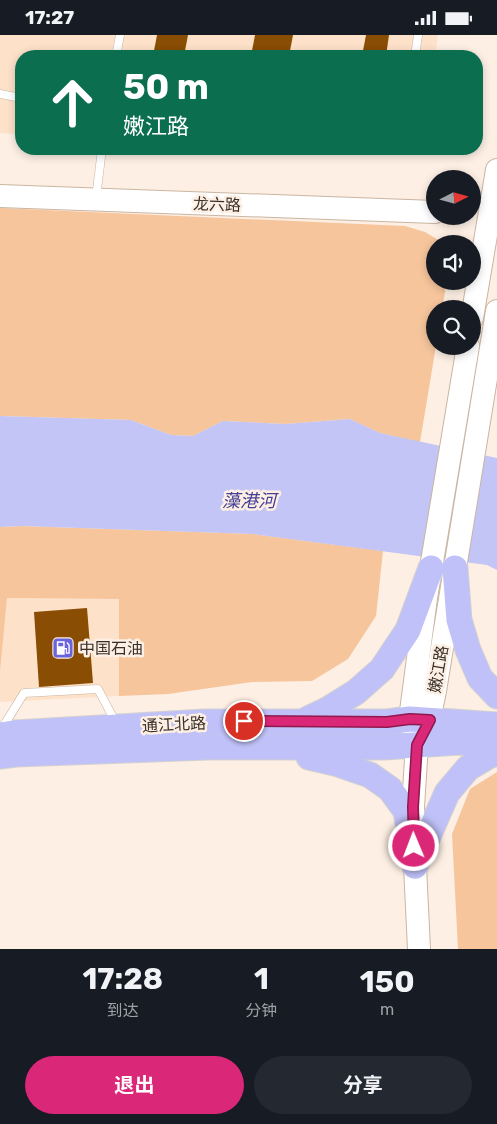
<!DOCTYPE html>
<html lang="zh">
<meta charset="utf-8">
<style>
:root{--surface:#171b24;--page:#242831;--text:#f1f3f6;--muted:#9ea1a6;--accent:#db2777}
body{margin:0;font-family:Rubik,"Noto Sans SC",sans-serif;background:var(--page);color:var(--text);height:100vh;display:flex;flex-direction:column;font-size:19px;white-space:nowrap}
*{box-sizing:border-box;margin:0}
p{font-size:16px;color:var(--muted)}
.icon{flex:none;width:28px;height:28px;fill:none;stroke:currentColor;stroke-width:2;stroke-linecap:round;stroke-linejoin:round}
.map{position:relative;height:914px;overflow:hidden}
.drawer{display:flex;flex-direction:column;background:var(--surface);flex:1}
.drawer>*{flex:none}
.hud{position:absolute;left:15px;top:15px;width:468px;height:105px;border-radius:20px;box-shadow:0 2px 8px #0003;background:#0b6e4f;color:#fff;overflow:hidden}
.needle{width:32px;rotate:84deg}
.fabs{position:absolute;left:426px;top:135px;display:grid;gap:10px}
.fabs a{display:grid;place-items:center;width:55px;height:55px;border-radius:50%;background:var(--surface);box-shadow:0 2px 8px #0003;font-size:25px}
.pin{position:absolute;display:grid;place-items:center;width:42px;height:42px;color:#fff;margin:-21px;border:2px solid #fff;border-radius:50%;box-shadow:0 1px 5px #0007}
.me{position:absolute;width:55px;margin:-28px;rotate:359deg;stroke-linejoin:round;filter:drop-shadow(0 0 4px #0008)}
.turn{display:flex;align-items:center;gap:18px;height:105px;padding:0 25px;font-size:22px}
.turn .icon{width:65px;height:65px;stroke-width:2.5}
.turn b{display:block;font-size:35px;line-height:42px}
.eta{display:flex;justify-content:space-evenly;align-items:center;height:85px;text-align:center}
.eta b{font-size:30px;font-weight:700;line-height:35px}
.button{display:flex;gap:10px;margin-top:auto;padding:10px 25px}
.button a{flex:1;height:58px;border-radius:30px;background:var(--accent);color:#fff;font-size:20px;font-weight:700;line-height:58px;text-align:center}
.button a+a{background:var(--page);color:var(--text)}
.status{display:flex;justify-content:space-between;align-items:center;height:35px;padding:0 25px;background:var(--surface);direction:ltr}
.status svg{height:14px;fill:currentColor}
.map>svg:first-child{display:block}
.built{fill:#fee1c9}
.green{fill:#f6c59c}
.water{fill:#c2c5f5}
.building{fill:#894d03}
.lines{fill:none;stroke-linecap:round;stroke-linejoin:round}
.lane-casing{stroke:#cab5a2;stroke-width:9}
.secondary-casing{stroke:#cab5a2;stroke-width:24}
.primary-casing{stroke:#d3d1d0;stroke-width:27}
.lane{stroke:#fff;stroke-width:8}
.secondary{stroke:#fff;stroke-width:22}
.primary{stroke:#bfc1f8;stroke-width:25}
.route-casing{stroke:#8e194d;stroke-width:12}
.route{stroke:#db2777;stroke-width:9}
.labels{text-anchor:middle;stroke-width:5;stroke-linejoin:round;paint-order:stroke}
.street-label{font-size:16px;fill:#383029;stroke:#fdefe4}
.poi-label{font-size:16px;fill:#383029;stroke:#fdefe4;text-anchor:start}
.water-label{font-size:18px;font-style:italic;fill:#443f97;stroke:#fdefe4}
</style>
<div class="status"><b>17:27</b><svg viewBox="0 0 49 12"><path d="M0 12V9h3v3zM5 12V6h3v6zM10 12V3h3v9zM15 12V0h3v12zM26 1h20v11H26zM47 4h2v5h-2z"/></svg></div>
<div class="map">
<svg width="497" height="914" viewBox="0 0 497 914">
<rect width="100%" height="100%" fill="#fdefe4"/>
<g class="built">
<polygon points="0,0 438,0 435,21 21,21 21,99 0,98"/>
<polygon points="7,563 119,564 119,661 0,667 0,637"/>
</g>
<g class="green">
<polygon points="0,173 405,191 425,197 445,209 435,209 435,246 447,246 442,274 435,274 435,311 436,311 420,407 380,398 350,384 285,389 223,386 193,401 171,400 131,385 0,381"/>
<polygon points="22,491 253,499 383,516 376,581 348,624 312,646 252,647 168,659 119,661 119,564 7,563 0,637 0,492"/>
<polygon points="497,737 497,914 458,914 452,799 470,754"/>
</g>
<polygon class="water" points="0,381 131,385 171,400 193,401 223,386 285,389 350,384 380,398 497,423 497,535 487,530 253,499 22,491 0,492"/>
<g class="building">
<polygon points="157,0 188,0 184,21 153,21"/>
<polygon points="255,0 293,0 289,21 251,21"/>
<polygon points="366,0 389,0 386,21 362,21"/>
<polygon points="87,573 93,648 39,652 34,577"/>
</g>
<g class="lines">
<g class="lane-casing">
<g id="lane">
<polyline points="116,21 120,0"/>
<polyline points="415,21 418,0"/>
<polyline points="0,59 21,63"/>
<polyline points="96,163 102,114"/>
<polyline points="1,695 24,658 98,654 116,688"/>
</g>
</g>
<g class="secondary-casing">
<g id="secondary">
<polyline points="0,161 435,177"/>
<polyline points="472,283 497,135"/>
<polyline points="421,702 429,685 435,656 497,276"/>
<polyline points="419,914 415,831 413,772 417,709 410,684 426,563 468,311"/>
</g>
</g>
<g class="primary-casing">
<g id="primary">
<polyline points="455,533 459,585 468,615 480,643 497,661"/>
<polyline points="308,684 327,675 356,657 382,634 408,595 431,533"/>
<polyline points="0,700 15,698 205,687 387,687 410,684 497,690"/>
<polyline points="0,721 16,719 208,712 385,712 459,707 497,710"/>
<polyline points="309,722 335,728 370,740 390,754 406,776 415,831"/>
<polyline points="415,831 447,758 468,733 492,719 497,719"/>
</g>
</g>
<use href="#lane" class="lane"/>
<use href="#secondary" class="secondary"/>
<use href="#primary" class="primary"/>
</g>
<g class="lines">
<g class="route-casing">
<polyline id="route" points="244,686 387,687 410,684 430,685 417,710 413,772 414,811"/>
</g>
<use href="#route" class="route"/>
</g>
<defs>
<g id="fuel-square" transform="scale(1.125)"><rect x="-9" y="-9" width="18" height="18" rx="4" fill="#6963dc" stroke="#fdefe4"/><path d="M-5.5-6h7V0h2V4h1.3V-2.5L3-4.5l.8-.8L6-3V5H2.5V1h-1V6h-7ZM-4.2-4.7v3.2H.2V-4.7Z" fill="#fff"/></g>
</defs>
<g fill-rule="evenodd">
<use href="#fuel-square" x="63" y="613"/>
</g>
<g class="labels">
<g class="street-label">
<text transform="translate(217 169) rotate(2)" y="6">龙六路</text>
<text transform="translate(438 634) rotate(-80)" y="6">嫩江路</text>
<text transform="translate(174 689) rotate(-3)" y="6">通江北路</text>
</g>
<g class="poi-label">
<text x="79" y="619">中国石油</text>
</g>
<g class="water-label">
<text x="249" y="472">藻港河</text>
</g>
</g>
</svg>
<div class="fabs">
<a><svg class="needle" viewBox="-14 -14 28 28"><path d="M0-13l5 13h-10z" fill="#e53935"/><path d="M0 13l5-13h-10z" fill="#9ea1a6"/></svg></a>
<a><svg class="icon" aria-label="sound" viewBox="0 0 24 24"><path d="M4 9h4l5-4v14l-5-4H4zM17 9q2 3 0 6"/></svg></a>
<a><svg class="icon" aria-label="search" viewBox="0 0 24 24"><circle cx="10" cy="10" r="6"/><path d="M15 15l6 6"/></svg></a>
</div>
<div class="pin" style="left:244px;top:686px;background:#d93025"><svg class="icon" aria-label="arrive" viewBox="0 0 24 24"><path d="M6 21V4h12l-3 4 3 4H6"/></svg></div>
<svg class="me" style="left:414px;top:811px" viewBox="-20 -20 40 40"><circle r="17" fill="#db2777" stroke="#fff" stroke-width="3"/><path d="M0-11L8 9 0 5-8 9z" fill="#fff"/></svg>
<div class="hud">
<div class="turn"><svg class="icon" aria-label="ahead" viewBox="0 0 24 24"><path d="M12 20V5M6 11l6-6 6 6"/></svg><div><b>50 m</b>嫩江路</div></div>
</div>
</div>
<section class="drawer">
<div class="eta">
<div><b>17:28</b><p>到达</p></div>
<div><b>1</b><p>分钟</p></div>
<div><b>150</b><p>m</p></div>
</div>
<div class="button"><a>退出</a><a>分享</a></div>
</section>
